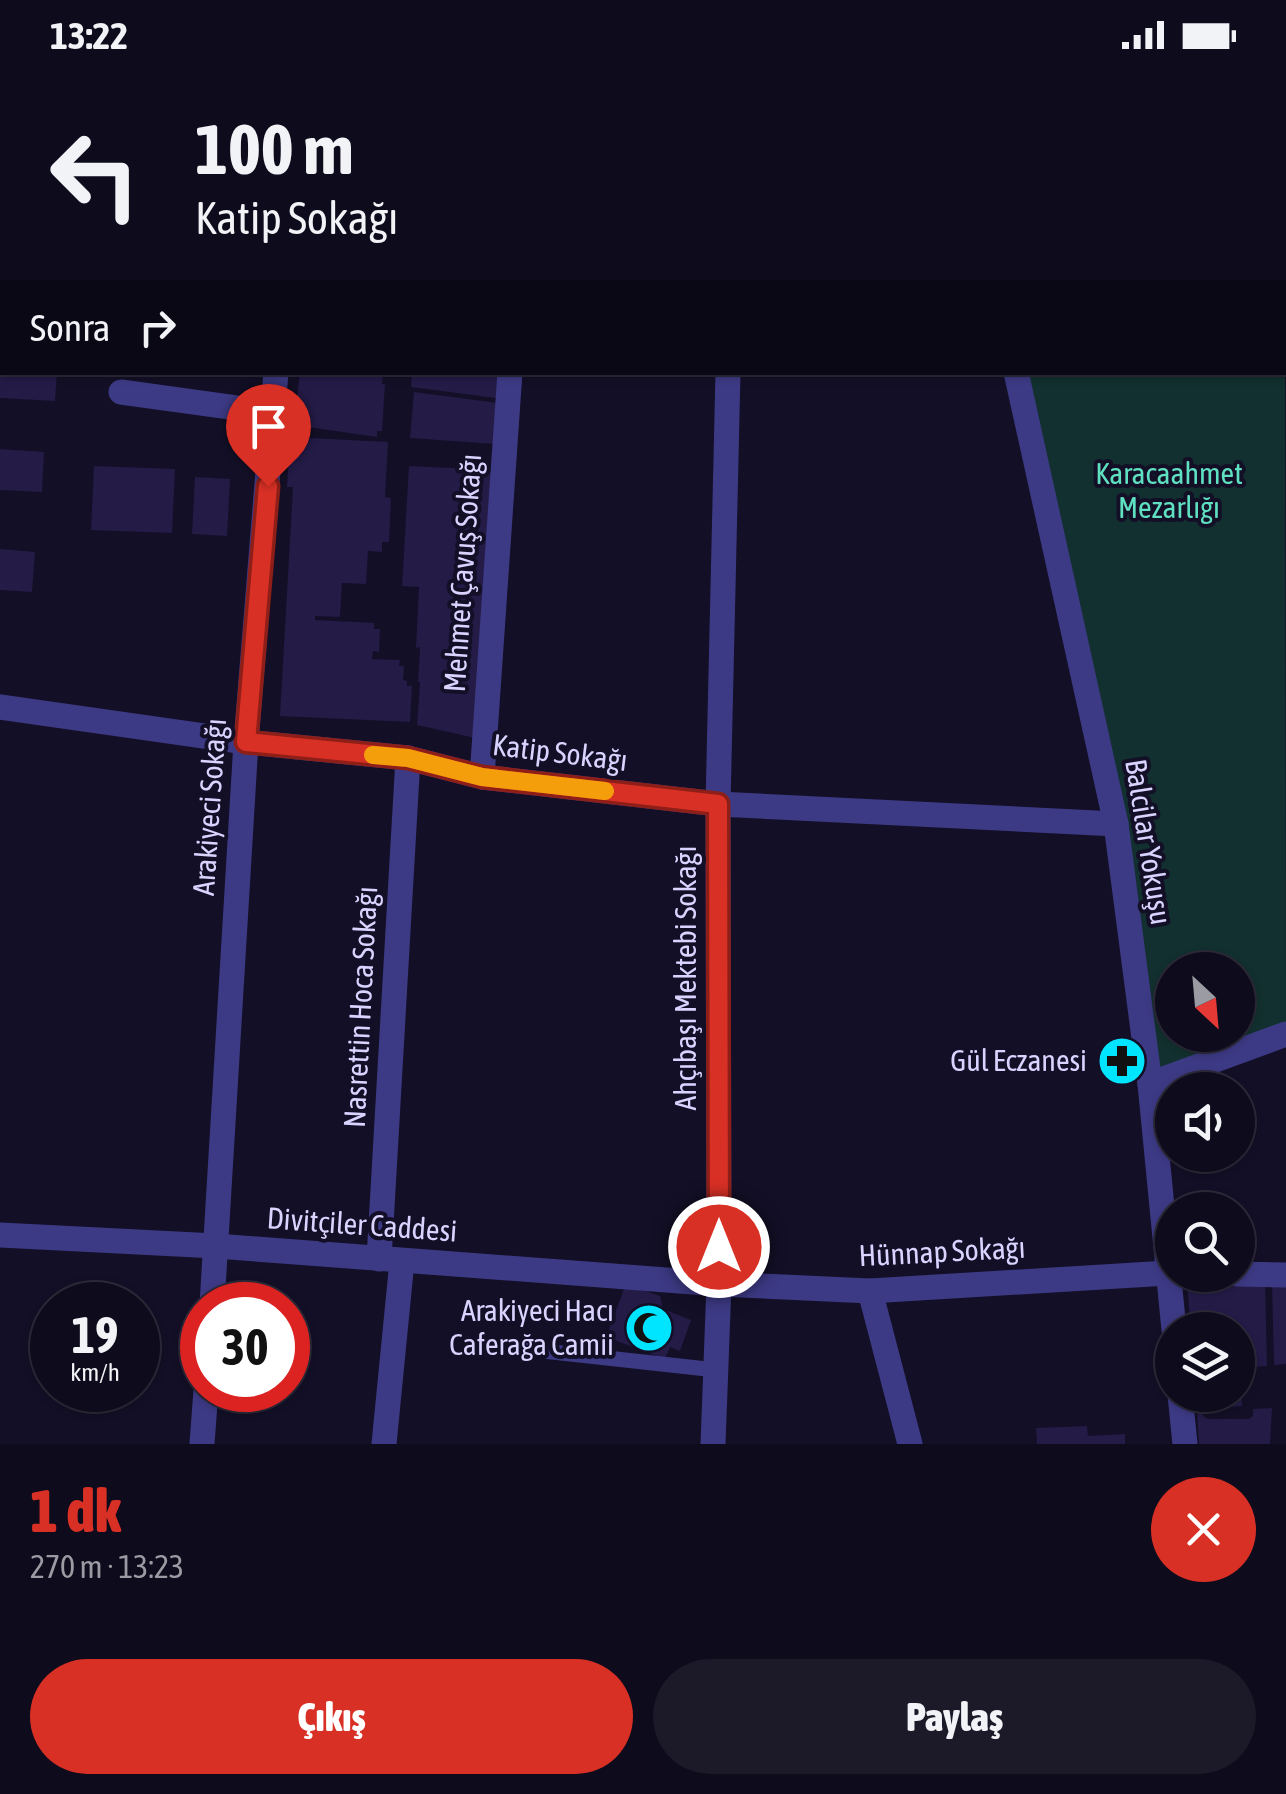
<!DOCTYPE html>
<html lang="tr">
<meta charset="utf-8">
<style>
:root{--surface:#0e0b1c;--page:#1c1929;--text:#f1f3f6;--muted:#9b9ba3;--line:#2e2b3b;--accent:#d93025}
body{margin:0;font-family:"Asap Condensed",sans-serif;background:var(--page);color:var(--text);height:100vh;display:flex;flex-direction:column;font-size:38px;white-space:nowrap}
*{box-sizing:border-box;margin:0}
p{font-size:32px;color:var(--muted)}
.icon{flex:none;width:55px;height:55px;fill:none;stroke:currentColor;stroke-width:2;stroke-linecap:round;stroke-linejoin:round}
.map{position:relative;height:1374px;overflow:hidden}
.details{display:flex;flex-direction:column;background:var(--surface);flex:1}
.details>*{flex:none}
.top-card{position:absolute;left:0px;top:0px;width:1288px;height:305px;box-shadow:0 2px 8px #0004,0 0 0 2px var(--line);background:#0e0b1c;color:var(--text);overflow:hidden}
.needle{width:65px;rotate:154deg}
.fabs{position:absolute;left:1155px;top:882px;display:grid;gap:20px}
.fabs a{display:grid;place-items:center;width:100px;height:100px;border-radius:50%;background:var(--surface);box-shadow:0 2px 8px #0004,0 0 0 2px var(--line);font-size:50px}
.speed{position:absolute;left:30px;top:1212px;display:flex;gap:20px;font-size:50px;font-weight:700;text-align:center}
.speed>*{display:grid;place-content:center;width:130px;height:130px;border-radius:50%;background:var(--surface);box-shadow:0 2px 8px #0004,0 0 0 2px var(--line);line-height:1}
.speed small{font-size:25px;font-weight:400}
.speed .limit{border:15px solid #d22;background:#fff;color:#111}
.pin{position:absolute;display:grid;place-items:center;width:85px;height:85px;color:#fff;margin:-102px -42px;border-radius:50% 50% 50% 0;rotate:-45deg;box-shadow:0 0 10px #0007}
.pin .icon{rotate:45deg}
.me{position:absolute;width:110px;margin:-55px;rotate:0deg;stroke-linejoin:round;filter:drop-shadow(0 0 8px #0008)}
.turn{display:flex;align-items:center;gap:35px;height:210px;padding:0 30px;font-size:45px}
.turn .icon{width:130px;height:130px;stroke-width:2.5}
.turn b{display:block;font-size:70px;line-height:85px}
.then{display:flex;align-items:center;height:95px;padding:0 30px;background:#0003;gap:20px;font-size:38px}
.round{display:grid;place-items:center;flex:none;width:105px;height:105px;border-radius:52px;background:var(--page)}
.head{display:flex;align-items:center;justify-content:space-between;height:170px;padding:0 30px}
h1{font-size:60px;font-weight:800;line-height:75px;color:var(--accent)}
.action{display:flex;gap:20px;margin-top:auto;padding:20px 30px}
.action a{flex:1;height:115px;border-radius:60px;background:var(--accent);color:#fff;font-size:40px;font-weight:800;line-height:115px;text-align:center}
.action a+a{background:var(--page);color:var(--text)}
.status{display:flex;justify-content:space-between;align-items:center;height:70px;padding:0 50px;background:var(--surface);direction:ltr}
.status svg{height:28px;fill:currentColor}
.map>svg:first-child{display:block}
.green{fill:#12302f;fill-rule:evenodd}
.building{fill:#241b47}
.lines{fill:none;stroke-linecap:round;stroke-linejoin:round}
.service{stroke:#3d3a85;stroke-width:15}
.minor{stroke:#3d3a85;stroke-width:25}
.tertiary{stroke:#3d3a85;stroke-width:25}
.primary{stroke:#c25bff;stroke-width:25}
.route-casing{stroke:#8d1f18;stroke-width:25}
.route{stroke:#d93025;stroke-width:18}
.slow{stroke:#f59e0b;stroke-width:18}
.labels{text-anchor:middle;stroke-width:8;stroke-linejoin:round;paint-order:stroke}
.park-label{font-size:30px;fill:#5fe0c0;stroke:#130f26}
.street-label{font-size:30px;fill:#d9d4ff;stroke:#130f26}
.poi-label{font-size:30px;fill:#d9d4ff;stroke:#130f26;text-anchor:end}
</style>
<div class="status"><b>13:22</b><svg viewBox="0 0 49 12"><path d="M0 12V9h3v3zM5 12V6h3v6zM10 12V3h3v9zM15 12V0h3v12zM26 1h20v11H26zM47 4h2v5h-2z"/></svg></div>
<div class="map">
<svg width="1286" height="1374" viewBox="0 0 1286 1374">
<rect width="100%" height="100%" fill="#130f26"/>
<g class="green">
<polygon points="580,0 994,0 996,2 583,2"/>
<polygon points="1065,0 1286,0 1286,211 1285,2 1068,2"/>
<path d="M1285 285 1286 956 1150 1002 1022 303 1285 302ZM1172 900H1238V965H1172Z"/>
</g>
<g class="building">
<polygon points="0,302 57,302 55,331 0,328"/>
<polygon points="300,302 383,306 382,314 385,314 382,361 377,361 377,367 294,355"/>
<polygon points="412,302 505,302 503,329 411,317"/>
<polygon points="414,322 498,333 495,374 410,368"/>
<polygon points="290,367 388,372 385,427 391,428 389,472 382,472 382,482 368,481 366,514 342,513 340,547 315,546 315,550 374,553 374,559 380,559 379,582 373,581 372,589 400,590 399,596 404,596 403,610 407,611 407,616 412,616 410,652 280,646 293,417 287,417"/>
<polygon points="0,379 44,382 42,422 0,420"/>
<polygon points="94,396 175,399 172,463 91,460"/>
<polygon points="409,396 497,400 484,670 417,655 420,612 418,612 420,577 416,578 419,517 402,516"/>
<polygon points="195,407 230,409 227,466 192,464"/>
<polygon points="0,479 35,482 32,522 0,520"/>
<polygon points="1265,1211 1267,1296 1238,1298 1238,1260 1191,1260 1187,1212"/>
<polygon points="1286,1211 1286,1294 1274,1295 1272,1212"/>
<polygon points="626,1214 660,1226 663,1239 691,1250 680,1281 670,1277 665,1289 606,1267"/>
<polygon points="1240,1305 1242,1336 1198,1338 1197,1325 1238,1325 1238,1306"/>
<polygon points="1272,1338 1270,1374 1199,1374 1197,1340 1202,1340 1203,1346 1208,1349 1249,1349 1253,1346 1253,1339"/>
<polygon points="1087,1356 1088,1366 1125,1364 1125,1374 1037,1374 1036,1358"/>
</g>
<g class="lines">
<polyline class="service" points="480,1274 716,1300"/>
<g class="minor">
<polyline points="290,2 290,0"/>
<polyline points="534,2 534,0"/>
<polyline points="121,322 274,343"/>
<polyline points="0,637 246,672 408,688 482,707 718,734 1116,754"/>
<polyline points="482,707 510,302"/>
<polyline points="1150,1014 1286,964"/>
<polyline points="379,1189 408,688"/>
<polyline points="1238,1204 1286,1205"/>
<polyline points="870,1221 910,1374"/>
<polyline points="212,1235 246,672 276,302"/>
<polyline points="202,1374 206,1320"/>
<polyline points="384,1374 402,1191"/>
<polyline points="713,1374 719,1214 718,734 728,302"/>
</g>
<g class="tertiary">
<polyline points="587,0 590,2"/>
<polyline points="1027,0 1030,2"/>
<polyline points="1285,251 1286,252"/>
<polyline points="1016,302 1116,754 1150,1014 1174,1260"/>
<polyline points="0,1165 216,1176 719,1214 870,1221 1168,1203"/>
<polyline points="1180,1325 1185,1374"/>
</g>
<g class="primary">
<polyline points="69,2 73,0"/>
<polyline points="159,2 164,0"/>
<polyline points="0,50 2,48"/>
<polyline points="0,108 2,106"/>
</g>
</g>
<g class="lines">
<g class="route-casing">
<polyline id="route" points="268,416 246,672 408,688 482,707 718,734 719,1177"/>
</g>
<use href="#route" class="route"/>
<polyline class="slow" points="373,685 408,688 482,707 605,721"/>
</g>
<defs>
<g id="pharmacy-disc" transform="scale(2.5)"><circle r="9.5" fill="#00e5ff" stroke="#130f26"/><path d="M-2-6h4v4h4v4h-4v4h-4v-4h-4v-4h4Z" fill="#111"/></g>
<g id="mosque-disc" transform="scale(2.5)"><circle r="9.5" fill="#00e5ff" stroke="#130f26"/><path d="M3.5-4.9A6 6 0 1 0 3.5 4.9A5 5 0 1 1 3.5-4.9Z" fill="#111"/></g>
</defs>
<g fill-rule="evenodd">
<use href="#pharmacy-disc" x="1122" y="991"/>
<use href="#mosque-disc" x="649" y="1258"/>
</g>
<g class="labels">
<g class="park-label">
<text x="1169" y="414">Karacaahmet<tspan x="1169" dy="34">Mezarlığı</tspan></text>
</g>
<g class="street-label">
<text transform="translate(463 503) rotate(-86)" y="10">Mehmet Çavuş Sokağı</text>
<text transform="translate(560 683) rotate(7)" y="10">Katip Sokağı</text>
<text transform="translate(210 737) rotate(-86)" y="10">Arakiyeci Sokağı</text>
<text transform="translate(1148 772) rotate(81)" y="10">Balcilar Yokuşu</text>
<text transform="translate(686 908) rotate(-90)" y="10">Ahçıbaşı Mektebi Sokağı</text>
<text transform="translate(361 937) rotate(-87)" y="10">Nasrettin Hoca Sokağı</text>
<text transform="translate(362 1155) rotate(4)" y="10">Divitçiler Caddesi</text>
<text transform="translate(942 1182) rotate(-3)" y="10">Hünnap Sokağı</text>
</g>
<g class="poi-label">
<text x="1087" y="1001">Gül Eczanesi</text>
<text x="614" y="1251">Arakiyeci Hacı<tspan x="614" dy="34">Caferağa Camii</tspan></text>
</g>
</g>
</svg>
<div class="fabs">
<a><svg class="needle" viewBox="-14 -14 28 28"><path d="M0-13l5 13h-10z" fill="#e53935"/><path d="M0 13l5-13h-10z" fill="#9b9ba3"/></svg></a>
<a><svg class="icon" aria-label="sound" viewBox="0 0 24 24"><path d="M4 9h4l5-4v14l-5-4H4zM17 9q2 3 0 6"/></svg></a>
<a><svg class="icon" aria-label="search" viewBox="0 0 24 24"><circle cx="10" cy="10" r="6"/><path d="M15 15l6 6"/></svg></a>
<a><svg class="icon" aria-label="layers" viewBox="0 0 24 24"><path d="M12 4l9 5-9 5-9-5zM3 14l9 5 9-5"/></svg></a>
</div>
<div class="speed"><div>19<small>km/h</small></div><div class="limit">30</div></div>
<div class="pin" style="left:268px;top:416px;background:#d93025"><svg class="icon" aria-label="arrive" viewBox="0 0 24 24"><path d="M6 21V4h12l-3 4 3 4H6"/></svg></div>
<svg class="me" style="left:719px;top:1177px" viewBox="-20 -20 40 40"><circle r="17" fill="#d93025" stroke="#fff" stroke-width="3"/><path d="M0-11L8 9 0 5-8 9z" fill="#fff"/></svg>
<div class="top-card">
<div class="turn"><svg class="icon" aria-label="left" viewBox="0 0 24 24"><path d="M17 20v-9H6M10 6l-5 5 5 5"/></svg><div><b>100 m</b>Katip Sokağı</div></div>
<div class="then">Sonra<svg class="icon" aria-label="right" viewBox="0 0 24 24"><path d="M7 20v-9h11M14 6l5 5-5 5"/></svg></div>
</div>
</div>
<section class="details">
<div class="head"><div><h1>1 dk</h1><p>270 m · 13:23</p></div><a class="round" style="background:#d93025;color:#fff"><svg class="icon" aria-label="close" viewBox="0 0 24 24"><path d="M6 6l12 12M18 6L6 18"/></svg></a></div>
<div class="action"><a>Çıkış</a><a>Paylaş</a></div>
</section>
